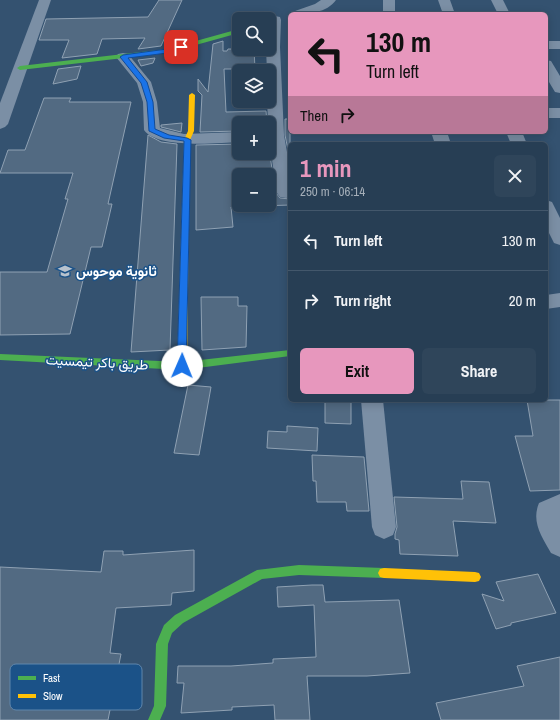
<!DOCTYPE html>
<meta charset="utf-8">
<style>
:root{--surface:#273e54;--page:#2f455a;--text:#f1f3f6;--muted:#a4aeb8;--line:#43576b;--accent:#e797bd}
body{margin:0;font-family:"Archivo Narrow",Vazirmatn,sans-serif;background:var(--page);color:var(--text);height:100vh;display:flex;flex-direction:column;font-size:15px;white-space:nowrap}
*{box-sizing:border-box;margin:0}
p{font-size:13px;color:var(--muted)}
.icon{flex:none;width:22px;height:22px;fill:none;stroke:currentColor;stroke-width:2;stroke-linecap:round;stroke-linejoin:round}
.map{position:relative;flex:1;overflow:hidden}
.details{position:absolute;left:288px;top:142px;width:260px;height:260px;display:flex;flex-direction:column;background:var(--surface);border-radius:6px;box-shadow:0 2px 10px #0003,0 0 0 1px var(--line)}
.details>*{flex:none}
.hud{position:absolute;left:288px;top:12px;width:260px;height:122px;border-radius:6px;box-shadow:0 2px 10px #0003,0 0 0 1px var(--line);background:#e797bd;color:#111;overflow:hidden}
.fabs{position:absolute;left:232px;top:12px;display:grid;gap:8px}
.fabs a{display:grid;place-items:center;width:44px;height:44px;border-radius:6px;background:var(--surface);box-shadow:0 2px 10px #0003,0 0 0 1px var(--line);font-size:20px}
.pin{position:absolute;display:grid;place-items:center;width:34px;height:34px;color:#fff;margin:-17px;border-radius:8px;box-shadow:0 2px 6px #0006}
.me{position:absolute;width:44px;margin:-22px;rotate:1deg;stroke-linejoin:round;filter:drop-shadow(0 0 3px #0008)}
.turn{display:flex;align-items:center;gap:14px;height:84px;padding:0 12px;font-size:18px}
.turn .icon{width:52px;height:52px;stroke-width:2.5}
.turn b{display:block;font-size:28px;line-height:34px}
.then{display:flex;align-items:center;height:38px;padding:0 12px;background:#0003;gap:8px;font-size:15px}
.round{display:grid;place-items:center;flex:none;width:42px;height:42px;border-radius:6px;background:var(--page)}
.overview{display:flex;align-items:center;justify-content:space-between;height:68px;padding:0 12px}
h1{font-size:24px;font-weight:700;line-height:30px;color:var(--accent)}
.button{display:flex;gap:8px;margin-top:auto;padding:8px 12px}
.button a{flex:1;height:46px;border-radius:6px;background:var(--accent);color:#111;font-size:16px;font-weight:700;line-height:46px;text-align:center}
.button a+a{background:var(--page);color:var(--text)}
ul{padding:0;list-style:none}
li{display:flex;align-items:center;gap:12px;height:60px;padding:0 12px;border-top:1px solid var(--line)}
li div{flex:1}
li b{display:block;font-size:15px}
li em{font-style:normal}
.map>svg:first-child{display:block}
.building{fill:#526a82;stroke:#8fa1b3;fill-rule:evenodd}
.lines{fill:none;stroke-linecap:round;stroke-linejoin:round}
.street{fill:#7b8fa5;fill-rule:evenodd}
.fast{fill:#4caf50;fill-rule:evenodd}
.slow{fill:#ffc107;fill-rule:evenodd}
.route{fill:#1a73e8;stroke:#114b97}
.labels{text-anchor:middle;stroke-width:3;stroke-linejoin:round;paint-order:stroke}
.poi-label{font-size:14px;font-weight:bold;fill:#fff;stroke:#1b5288;text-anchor:start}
.street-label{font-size:14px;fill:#fff;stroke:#1b5288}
.key{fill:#1b5288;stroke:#5f86ac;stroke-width:1}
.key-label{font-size:11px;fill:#fff}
</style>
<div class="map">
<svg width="560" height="720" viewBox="0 0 560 720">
<rect width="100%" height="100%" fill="#345270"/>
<g class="building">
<polygon points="159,0 182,0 161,46 138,49 145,38 102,39 97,54 62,58 69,40 39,40 46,19 148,17"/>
<polygon points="223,41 223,51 227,51 228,49 254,49 255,69 224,69 226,112 266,111 267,123 239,123 239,131 200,132 202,95 198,91 198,79 208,92 213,44"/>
<polygon points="155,58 153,63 141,66 138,60"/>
<polygon points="81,66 77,79 53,84 58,69"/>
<polygon points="44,98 71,98 69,102 131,102 108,204 112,204 102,247 91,247 70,334 0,335 0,272 47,272 68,199 65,199 73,173 0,173 8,150 25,150"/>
<polygon points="285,119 290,119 290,160 285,135"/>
<polygon points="182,123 181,132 161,127 161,125"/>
<polygon points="148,135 161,142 177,144 170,350 131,352"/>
<path d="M239 144V153H269V150L276 193 280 198 290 199V205L231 207 233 227 196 230V145ZM239 175H269V205H239Z"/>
<polygon points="201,297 238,297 238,306 247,306 246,347 202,350"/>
<polygon points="188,385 211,387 199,455 174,453"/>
<polygon points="325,400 351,400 351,424 325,423"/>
<polygon points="527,400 560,400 560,490 530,491 515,436 533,436"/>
<polygon points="287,426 318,428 317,451 267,448 268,431 287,432"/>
<polygon points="312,455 364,457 369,511 347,511 346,502 317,502 316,481 313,481"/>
<polygon points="461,481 489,482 496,523 453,521 458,556 400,554 399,540 395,539 395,534 397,527 394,497 463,499"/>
<polygon points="194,550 194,591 172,593 171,605 116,608 110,653 121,654 108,720 0,720 0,567 101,572 104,551 123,551 123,555"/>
<polygon points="538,574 556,613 511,623 511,625 496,629 482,594 504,601 496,582"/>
<polygon points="312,585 323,585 325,602 399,600 410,673 367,676 307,676 310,720 275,720 274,705 232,707 232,710 181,713 184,683 177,683 178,666 231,666 273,663 273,659 316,657 314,605 278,607 277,587"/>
<polygon points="560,657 560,720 441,720 436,703 524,686 517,666"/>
</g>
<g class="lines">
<g class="street">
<polygon points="39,0 51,0 8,124 5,127 0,129 0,103"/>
<path d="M321 0H336C327 13 308 14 294 14L295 11 315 4Z"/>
<rect x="383" y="0" width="12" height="14"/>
<polygon points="438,0 450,0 455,14 443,14"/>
<polygon points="491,0 503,0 510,14 498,14"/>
<polygon points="275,16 280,17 281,20 280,47 284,135 290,169 290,197 286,198 280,197 277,193 269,140 267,101 269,101 269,71 267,71 266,49 269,49 269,19"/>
<rect x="546" y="41" width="14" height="8"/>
<path d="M123 53 128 54 151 82 157 102 160 128 184 134 239 132V142C218 143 157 149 144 130L143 102 137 83 116 57 118 54Z"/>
<polygon points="546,60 551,61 560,76 560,93 555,92 546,77"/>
<rect x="546" y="108" width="14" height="10"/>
<polygon points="431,132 447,132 451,144 435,144"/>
<polygon points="506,132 522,132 527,144 511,144"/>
<polygon points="546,200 552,202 560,218 560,245 554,243 546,227"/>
<polygon points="560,293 560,307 546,309 546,295"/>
<polygon points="361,400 383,400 396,527 393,535 384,539 375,535 372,527"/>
<path d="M560 494V557L551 553C542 537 531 522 539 503Z"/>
</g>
<g class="fast">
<polygon points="239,29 239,33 167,53 20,70 17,68 20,66 167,49"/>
<polygon points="290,350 290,356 182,370 0,360 0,354 182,362"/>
<polygon points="299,565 384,568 388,569 390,573 388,577 384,578 299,575 262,579 183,623 172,633 168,644 166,706 160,720 148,720 154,706 156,644 164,625 175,615 257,570"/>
</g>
<g class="slow">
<polygon points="192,93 195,95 194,131 190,140 187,366 185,369 179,369 177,366 184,140 188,131 189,95"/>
<polygon points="384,568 475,572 479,573 481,577 479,581 475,582 384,578 380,577 378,573 380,569"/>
</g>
</g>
<polygon class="route" points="181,46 183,46 183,49 167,53 128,58 147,82 153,102 155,129 169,135 187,138 191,140 186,366 182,369 177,366 184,141 164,138 149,131 147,102 141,83 120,57 123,55 167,49"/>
<defs>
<g id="school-bare" transform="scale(1.08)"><path d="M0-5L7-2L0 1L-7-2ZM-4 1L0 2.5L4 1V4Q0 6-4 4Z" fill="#b8c2cd" stroke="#1b5288" stroke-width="2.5" paint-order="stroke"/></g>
</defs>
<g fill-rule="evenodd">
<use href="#school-bare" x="65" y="271"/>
</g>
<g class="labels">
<g class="poi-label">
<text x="76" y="276">ثانوية موحوس</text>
</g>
<g class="street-label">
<text transform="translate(97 362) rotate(3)" y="5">طريق باكر تيمسيت</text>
</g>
</g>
<rect x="10" y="664" width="132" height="46" rx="6" class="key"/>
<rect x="18" y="676" width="18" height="4" fill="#4caf50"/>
<rect x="18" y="694" width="18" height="4" fill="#ffc107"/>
<g class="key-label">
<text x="43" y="682">Fast</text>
<text x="43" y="700">Slow</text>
</g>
</svg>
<div class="fabs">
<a><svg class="icon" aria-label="search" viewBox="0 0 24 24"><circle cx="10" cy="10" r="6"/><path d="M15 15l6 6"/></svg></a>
<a><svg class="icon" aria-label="layers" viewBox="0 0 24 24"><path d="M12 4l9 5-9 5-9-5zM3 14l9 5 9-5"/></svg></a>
<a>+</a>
<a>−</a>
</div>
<div class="pin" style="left:181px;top:47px;background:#d93025"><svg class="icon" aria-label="arrive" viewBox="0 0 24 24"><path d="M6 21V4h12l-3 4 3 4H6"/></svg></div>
<svg class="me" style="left:182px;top:366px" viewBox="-20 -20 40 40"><circle r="19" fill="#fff"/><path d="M0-13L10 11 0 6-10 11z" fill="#1a73e8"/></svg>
<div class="hud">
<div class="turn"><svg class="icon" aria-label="left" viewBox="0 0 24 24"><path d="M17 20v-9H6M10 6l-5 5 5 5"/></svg><div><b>130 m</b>Turn left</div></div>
<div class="then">Then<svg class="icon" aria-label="right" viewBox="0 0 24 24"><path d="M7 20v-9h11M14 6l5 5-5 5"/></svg></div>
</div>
<section class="details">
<div class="overview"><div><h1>1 min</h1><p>250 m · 06:14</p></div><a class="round"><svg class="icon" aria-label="close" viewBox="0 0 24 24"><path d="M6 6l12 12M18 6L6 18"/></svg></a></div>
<ul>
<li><svg class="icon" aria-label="left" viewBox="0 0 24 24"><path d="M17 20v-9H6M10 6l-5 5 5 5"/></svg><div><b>Turn left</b></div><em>130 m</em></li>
<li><svg class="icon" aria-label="right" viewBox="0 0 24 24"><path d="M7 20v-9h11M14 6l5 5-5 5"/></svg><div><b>Turn right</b></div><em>20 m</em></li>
</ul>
<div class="button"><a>Exit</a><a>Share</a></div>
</section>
</div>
